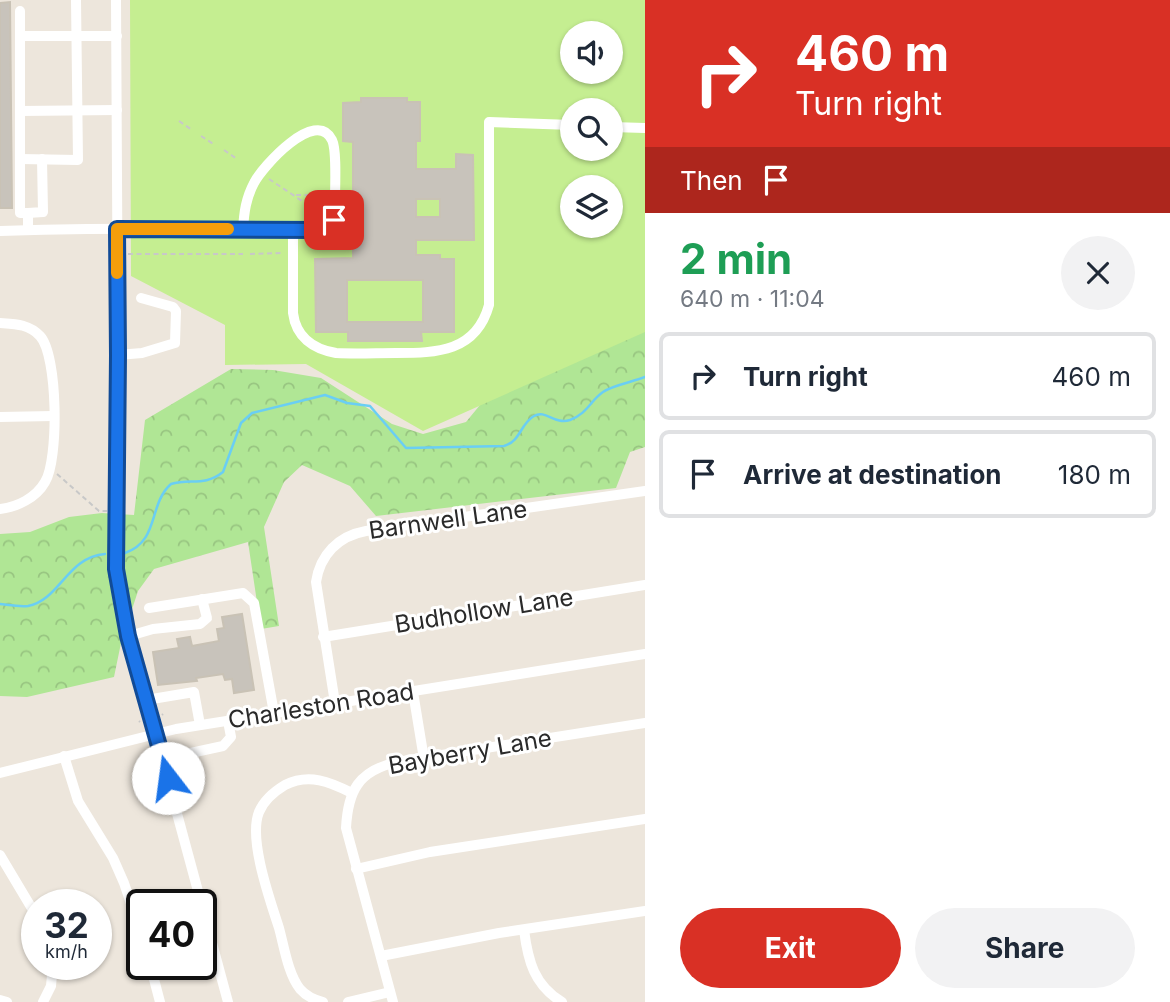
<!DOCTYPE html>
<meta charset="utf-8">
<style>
:root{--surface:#fff;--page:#f2f2f3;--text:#1f2937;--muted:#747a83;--line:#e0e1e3;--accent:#d93025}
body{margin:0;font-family:Inter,sans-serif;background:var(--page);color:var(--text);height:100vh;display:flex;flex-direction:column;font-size:26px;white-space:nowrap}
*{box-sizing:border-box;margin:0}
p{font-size:23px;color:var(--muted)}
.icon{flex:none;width:38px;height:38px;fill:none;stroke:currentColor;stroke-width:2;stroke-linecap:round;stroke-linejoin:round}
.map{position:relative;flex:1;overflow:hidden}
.side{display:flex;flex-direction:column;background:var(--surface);width:525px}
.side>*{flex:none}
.banner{background:#d93025;color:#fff;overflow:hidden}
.fabs{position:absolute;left:560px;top:21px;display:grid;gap:14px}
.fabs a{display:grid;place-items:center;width:63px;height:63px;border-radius:50%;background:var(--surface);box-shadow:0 2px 5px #0004;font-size:35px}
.speed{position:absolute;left:21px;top:889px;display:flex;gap:14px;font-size:35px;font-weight:700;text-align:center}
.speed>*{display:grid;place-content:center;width:91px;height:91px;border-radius:50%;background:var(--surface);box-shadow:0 2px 5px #0004;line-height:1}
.speed small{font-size:18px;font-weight:400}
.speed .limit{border:4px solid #111;border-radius:10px;background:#fff;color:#111}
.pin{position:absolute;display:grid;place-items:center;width:60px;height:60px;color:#fff;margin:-30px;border-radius:14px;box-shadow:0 4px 10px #0006}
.me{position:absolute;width:77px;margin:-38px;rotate:345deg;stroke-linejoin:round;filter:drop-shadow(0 0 5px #0008)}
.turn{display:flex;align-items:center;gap:24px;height:147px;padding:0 35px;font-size:32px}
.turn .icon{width:91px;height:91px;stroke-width:2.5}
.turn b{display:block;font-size:49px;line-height:60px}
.then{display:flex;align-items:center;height:66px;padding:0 35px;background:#0003;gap:14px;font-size:26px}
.round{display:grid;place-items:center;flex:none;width:74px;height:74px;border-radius:37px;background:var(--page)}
.headline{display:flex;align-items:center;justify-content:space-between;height:119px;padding:0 35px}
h1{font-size:42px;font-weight:700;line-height:52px;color:#1e9e55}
.cta{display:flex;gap:14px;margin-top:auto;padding:14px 35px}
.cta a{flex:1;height:80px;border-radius:42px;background:var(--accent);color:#fff;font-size:28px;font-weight:700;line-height:80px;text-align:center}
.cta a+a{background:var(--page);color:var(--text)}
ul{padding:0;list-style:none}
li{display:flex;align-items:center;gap:21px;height:88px;margin:0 14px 10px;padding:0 21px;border:4px solid var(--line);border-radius:10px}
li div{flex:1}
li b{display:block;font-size:26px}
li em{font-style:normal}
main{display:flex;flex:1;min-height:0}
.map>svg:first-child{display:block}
.forest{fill:url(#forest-crowns)}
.pitch{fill:#c5ee91;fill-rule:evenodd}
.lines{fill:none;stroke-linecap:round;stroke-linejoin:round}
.stream{stroke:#6acef4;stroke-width:2.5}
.building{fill:#c8c3bb;stroke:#c9c2b5;stroke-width:2;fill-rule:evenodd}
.path{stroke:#c8c8c8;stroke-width:2;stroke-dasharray:5 3.5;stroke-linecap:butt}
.minor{stroke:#fff;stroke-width:10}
.route-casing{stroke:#114b97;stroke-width:18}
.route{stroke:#1a73e8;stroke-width:12}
.slow{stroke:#f59e0b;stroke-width:12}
.labels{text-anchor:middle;stroke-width:6;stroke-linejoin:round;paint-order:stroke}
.street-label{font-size:24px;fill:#2a2a2a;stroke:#fff}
</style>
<main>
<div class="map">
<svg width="645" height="1002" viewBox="0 0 645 1002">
<defs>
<pattern id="forest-crowns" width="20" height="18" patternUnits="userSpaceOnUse" patternTransform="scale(1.75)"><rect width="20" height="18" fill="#b0e695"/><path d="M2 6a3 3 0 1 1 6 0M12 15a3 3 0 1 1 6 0" fill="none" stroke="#98c581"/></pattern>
</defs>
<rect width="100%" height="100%" fill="#ede6dc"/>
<polygon class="forest" points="645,283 645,447 630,452 616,488 376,516 350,486 302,465 284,482 264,527 279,626 261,629 248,542 154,569 138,591 121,643 114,677 27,697 0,696 0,534 30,532 69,517 102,513 134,515 145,420 231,369 273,370 321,378 392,424 423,434 466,422 527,348"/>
<path class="pitch" d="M130 0H645V332L423 431 306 364 225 365V325L131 276ZM572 33H611V72H572ZM572 110H611V149H572ZM572 187H611V226H572Z"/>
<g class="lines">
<g class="stream">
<path d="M125 553C160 541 148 504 171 484 190 478 204 487 223 472L241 423 252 413 325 395 347 403 370 406 406 448 504 446C521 441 520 424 534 416 546 409 554 425 570 420 588 413 590 401 603 392 613 385 633 382 645 377"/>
<path d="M0 604C9 605 19 607 28 606 60 600 67 557 105 554"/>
</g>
</g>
<g class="building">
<polygon points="10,2 12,208 0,208 0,3"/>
<path d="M361 98H407V102H420V141H416V169H456V154L473 155 474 240H416V255H440V259H454V332H421L422 341H348V332H316L315 259 353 258V142L343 141V103L361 102ZM416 199H440V217H416ZM347 280H423V322H347Z"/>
<polygon points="242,614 254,690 234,693 232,679 225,680 223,674 196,678 197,681 158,685 153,652 179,648 177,639 190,637 192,646 219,641 217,629 224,628 222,617"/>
</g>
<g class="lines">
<g class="path">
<polyline points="179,121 192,130"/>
<polyline points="201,136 215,145"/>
<polyline points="224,150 237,159"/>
<polyline points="269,179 326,217"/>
<polyline points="296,195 322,195"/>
<polyline points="344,195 353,195"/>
<polyline points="343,236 353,236"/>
<polyline points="128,254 243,254"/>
<polyline points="250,254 284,253"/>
<polyline points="57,474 99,511 107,511"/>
<polyline points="162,715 163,714"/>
<polyline points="139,721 140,722"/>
</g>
<g class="minor">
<polyline points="116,0 118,355 116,569 129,636 228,1002"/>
<polyline points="20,11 20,213 28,213 28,230"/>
<polyline points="20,36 117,36"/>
<polyline points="20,111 117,110"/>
<polyline points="611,127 645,128"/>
<polyline points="20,159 78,160 76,0"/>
<polyline points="28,213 43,212 42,159"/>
<path d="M293 229V313C296 337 313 349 336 353 356 354 376 353 396 353 437 353 476 352 489 305V122L572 125"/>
<path d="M0 231C108 228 216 228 324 230 331 228 334 223 335 216 334 201 338 152 332 140 316 107 262 167 254 183 246 198 244 212 243 230"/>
<path d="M0 323C15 324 29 324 40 336 58 355 59 460 45 482 36 498 17 507 0 509"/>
<polyline points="118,355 142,353 175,343 176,311 173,307 141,298"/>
<polyline points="0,417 53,416"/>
<polyline points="149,608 243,593 254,603 274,713"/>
<polyline points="129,636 153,629 200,624 207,618 202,599"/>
<polyline points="323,637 645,585"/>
<polyline points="413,692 424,759"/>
<polyline points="146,700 194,692 200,725"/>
<path d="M335 703 316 582C320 555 338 536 366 531L645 491"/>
<polyline points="64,756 78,801 113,858 124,883 142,936"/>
<polyline points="0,773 176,729 645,654"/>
<polyline points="175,805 187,802 195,793 186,754 223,746 231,737 228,721"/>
<polyline points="0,855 37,917"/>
<polyline points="356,869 430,852 645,819"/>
<path d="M524 930C528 961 534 985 562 1002"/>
<polyline points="381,956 499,933 645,911"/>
<polyline points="150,964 160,1002"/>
<polyline points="0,1000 7,1002"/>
<polyline points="43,1002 51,986 53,964"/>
<path d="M323 1002C315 1000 306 996 300 989 288 974 284 946 279 928 270 900 248 839 259 812 264 800 275 791 285 785 309 773 330 782 352 793"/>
<polyline points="348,1002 390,992"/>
<path d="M393 1002 346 828C348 791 358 771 397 762L645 723"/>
</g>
</g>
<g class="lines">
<g class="route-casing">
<polyline id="route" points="168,778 128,636 116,569 118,355 117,229 324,230 331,226 334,220"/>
</g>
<use href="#route" class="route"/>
<polyline class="slow" points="117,273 117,229 228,229"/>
</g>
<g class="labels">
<g class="street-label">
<text transform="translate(448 520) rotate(-8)" y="8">Barnwell Lane</text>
<text transform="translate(484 611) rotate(-9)" y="8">Budhollow Lane</text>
<text transform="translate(321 706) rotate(-9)" y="8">Charleston Road</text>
<text transform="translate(470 752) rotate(-10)" y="8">Bayberry Lane</text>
</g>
</g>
</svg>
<div class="fabs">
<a><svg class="icon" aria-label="sound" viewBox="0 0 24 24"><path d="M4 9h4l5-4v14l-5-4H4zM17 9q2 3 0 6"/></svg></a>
<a><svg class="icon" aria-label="search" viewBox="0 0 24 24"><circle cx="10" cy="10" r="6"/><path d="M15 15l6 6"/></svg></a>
<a><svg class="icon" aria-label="layers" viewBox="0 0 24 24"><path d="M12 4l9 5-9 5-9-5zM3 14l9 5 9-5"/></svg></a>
</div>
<div class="speed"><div>32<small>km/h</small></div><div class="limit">40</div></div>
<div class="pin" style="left:334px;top:220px;background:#d93025"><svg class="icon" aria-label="arrive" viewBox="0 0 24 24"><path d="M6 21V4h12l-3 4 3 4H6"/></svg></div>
<svg class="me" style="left:168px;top:778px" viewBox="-20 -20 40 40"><circle r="19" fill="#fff"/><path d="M0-13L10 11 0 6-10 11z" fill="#1a73e8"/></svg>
</div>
<section class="side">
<div class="banner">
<div class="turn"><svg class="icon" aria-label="right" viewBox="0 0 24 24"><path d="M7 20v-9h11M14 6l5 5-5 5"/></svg><div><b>460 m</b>Turn right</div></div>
<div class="then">Then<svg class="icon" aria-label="arrive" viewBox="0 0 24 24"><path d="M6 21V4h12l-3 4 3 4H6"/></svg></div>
</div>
<div class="headline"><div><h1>2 min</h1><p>640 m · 11:04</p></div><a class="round"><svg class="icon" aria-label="close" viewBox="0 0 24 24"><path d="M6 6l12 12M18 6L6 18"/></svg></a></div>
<ul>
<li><svg class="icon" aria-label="right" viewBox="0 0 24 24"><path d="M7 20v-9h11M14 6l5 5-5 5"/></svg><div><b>Turn right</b></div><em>460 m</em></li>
<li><svg class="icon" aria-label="arrive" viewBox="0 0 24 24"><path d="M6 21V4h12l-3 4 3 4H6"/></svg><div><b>Arrive at destination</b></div><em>180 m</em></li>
</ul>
<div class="cta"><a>Exit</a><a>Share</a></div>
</section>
</main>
